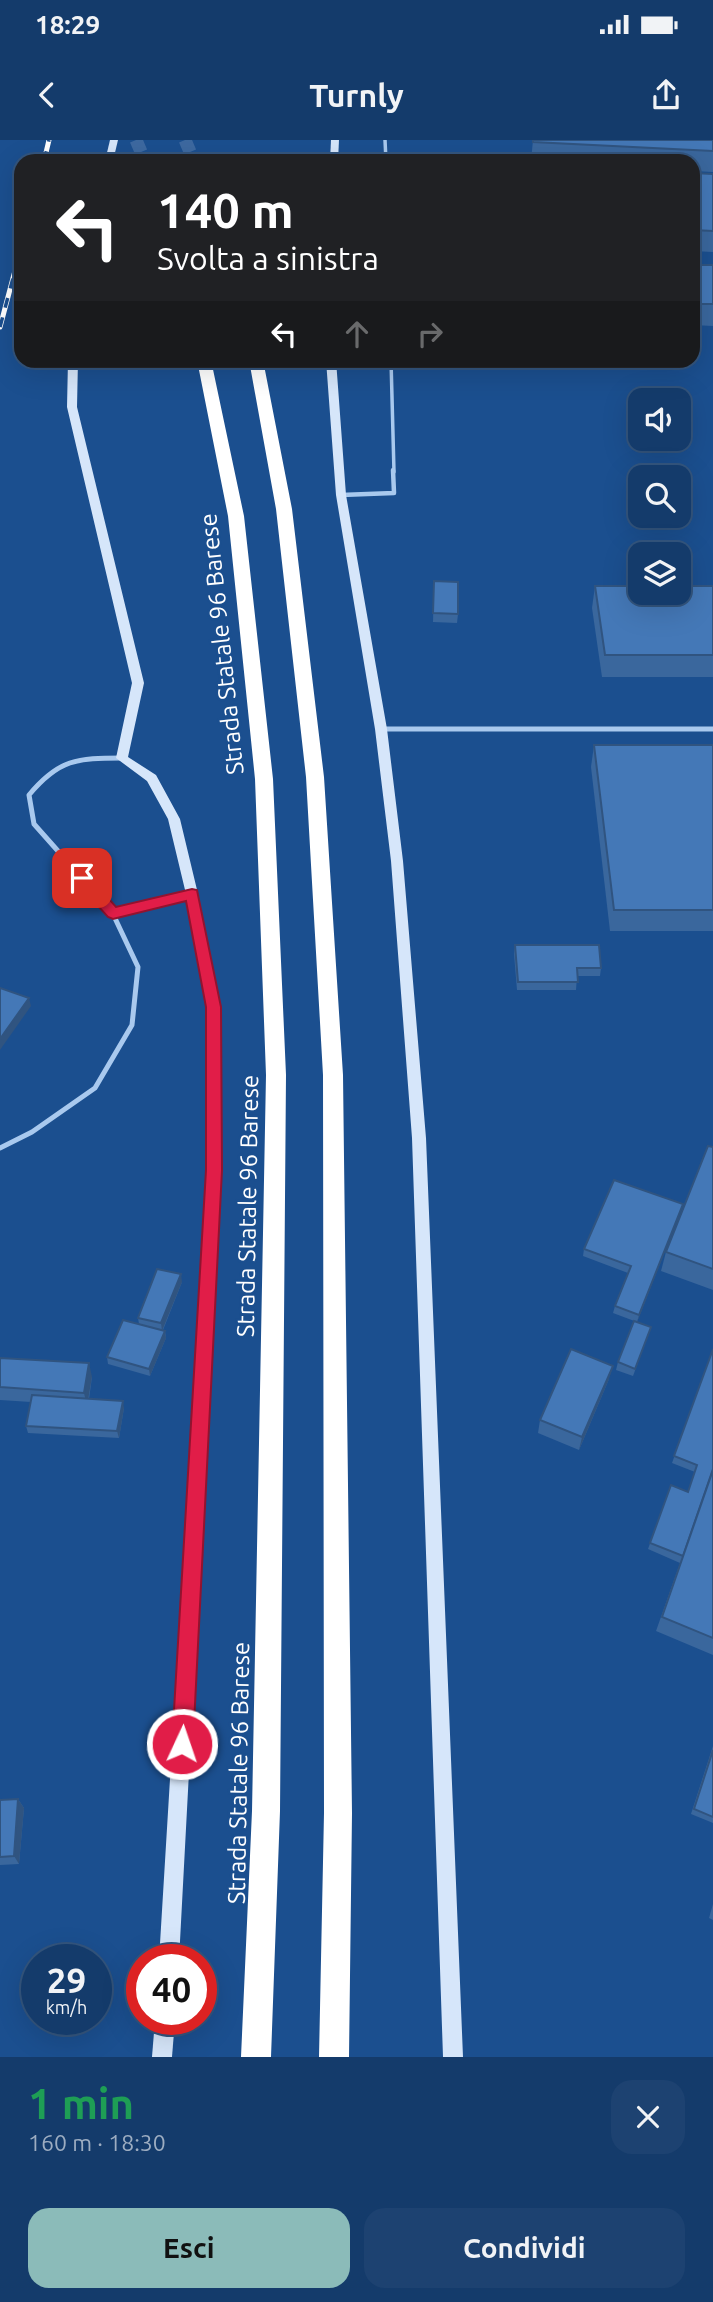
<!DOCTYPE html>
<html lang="it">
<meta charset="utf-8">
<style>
:root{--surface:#143b6b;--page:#1d4271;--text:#f1f3f6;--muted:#9dadc1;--line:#33557e;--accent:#8bbbb9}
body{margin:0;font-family:Ubuntu,sans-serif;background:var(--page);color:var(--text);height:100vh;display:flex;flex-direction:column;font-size:26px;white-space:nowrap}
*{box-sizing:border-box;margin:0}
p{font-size:23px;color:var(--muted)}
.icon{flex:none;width:38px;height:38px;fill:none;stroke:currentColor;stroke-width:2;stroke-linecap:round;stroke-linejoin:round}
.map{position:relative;height:1917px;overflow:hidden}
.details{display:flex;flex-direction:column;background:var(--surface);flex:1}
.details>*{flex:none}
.hud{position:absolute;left:14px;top:14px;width:686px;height:214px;border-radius:21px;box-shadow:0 7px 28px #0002,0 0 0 2px var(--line);background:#202124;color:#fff;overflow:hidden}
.fabs{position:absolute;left:628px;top:248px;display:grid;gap:14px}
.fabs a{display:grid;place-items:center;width:63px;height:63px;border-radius:14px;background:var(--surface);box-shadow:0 7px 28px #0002,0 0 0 2px var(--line);font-size:35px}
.speed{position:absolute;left:21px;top:1804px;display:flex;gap:14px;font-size:35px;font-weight:700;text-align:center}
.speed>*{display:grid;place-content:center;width:91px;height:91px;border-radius:50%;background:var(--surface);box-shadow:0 7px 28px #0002,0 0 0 2px var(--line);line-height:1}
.speed small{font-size:18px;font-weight:400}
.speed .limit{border:10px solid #d22;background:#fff;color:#111}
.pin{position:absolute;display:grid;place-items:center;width:60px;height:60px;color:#fff;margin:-30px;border-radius:14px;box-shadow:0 4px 10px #0006}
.me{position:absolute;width:77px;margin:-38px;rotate:3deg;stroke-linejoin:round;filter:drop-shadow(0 0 5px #0008)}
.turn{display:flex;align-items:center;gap:24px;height:147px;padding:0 28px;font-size:32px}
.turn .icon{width:91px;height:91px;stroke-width:2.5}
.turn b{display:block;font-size:49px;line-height:60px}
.lanes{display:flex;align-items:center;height:66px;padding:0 28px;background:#0003;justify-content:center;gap:35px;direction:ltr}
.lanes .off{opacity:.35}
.round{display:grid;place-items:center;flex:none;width:74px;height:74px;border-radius:21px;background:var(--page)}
.head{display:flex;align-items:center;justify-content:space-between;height:119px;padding:0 28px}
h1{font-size:42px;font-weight:700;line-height:52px;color:#1e9e55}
.action{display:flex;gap:14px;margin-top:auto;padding:14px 28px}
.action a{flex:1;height:80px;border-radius:21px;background:var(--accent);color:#111;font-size:28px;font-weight:700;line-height:80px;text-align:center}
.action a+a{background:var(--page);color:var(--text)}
.status{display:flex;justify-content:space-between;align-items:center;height:49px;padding:0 35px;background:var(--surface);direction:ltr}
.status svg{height:19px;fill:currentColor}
header{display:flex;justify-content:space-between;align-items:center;height:91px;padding:0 28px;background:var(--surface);font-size:32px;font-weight:700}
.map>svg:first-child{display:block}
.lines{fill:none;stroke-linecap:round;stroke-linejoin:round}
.highway-tunnel{stroke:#3d69a0;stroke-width:13;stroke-dasharray:13 7;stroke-linecap:butt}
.lane-far2{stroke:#a9c9ee;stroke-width:3.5}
.lane-far1{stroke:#a9c9ee;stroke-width:4.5}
.lane{stroke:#a9c9ee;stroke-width:5}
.street-far1{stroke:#a9c9ee;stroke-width:5}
.street{stroke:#a9c9ee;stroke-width:7}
.secondary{fill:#d6e6fa;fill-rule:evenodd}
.highway{fill:#fff;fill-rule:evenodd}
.rail-casing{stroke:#fff;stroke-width:5}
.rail{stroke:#1b4f8f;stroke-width:3.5;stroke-dasharray:10;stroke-linecap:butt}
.wall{fill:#3a679d}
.shaded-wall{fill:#305480}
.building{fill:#4478b7;stroke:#305480;stroke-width:2}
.route{fill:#e11d48;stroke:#92132f;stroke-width:2}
.labels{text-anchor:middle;stroke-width:5;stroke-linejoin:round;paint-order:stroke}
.street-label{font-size:24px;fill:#fff;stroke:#1b4f8f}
</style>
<div class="status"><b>18:29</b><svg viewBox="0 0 49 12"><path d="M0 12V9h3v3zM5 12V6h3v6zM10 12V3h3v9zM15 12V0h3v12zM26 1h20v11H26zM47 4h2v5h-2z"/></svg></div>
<header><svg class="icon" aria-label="back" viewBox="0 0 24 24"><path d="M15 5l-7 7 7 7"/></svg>Turnly<svg class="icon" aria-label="share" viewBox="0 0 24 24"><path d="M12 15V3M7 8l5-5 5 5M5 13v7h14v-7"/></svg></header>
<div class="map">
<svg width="713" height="1917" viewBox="0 0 713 1917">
<rect width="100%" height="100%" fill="#1b4f8f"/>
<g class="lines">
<g class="highway-tunnel">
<polyline points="136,0 145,21"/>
<polyline points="185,0 194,21"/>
</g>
<g class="lane-far2">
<polyline points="385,0 386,21"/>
<polyline points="391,220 394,332"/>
</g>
<polyline class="lane-far1" points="341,355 394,353 393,330"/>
<polyline class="lane" points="0,1008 32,992 95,948 132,885 138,827 113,774"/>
<g class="street-far1">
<polyline points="381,589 713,589"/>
<path d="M89 746 34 684 29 655C59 619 77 618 122 618"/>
</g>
<polyline class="street" points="87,745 113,774 192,754"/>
<g class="secondary">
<polygon points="110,0 118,0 113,21 105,21"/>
<polygon points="331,0 339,0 338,21 330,21"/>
<polygon points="68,220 78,220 77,267 144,543 128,617 156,635 180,679 198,754 221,867 221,1030 179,1820 159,1820 207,1030 207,867 186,754 168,679 147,641 116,618 132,543 67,267"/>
<polygon points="326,220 336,220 346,355 387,589 403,721 426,998 463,1917 443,1917 412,998 391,721 375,589 336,355"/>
<polygon points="155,1880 175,1880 172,1917 152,1917"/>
</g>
<g class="highway">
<polygon points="197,220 211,220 244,376 273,639 286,935 280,1671 271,1917 241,1917 252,1671 266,935 255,639 228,376"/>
<polygon points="249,220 263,220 292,369 324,637 343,935 352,1673 349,1917 319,1917 324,1673 323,935 306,637 276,369"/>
</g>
<g class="rail-casing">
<g id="rail">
<polyline points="44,21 49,0"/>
<polyline points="0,187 21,108"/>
</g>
</g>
<use href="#rail" class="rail"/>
</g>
<g class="wall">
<polygon points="533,0 713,0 713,32 693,31 693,21 531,21"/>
<polygon points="693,33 713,34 713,112 693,111"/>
<polygon points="693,125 713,125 713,186 693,185"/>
<polygon points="434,441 458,474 457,483 433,482"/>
<polygon points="595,446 713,446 713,537 602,537 592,468"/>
<polygon points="594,605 713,605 713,791 610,791 591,627"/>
<polygon points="515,805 601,828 600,836 577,836 576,850 517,850 514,814"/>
<polygon points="713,1007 713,1150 661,1131 666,1112"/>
<polygon points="683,1064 637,1182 613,1173 615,1166 628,1133 583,1116 584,1109"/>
<polygon points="182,1142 163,1190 165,1191 166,1198 150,1236 108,1224 107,1217 139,1184 138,1178"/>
<polygon points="651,1187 633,1236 616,1230 618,1222"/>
<polygon points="713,1209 713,1515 656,1491 680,1423 648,1409 671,1345 688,1352 695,1332 672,1323"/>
<polygon points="0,1218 92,1237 89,1259 124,1268 119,1298 28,1293 26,1286 31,1262 0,1260"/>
<polygon points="609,1239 579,1310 538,1293 540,1280"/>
<polygon points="713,1606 713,1683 691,1674"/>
<polygon points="18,1659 24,1668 19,1724 0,1725 0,1660"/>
<polygon points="713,1764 713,1780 709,1778"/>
</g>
<g class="shaded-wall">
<polygon points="29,858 31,866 0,910 0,899"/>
<polygon points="683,1064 681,1071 637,1182 639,1175"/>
<polygon points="181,1134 182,1142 162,1191 161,1183"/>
<polygon points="165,1191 166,1198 150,1236 149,1229"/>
<polygon points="89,1223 92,1237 87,1266 84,1253"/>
<polygon points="613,1226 609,1239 579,1310 582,1297"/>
<polygon points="123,1261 124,1268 119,1298 117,1291"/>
<polygon points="18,1659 24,1668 19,1724 14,1716"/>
</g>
<g class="building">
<polygon points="533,0 713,0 713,11 533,2"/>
<polygon points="409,17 453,19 453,21 409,21"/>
<polygon points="693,33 713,34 713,91 693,90"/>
<rect x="693" y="125" width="20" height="39"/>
<polygon points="434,441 458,442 458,474 433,473"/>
<polygon points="595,446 640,446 640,453 679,453 679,446 713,446 713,515 605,515"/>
<polygon points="594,605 713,605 713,770 614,770"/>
<polygon points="515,805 599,805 601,828 577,828 578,842 518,842"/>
<polygon points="0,848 29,858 0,899"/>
<polygon points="708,1006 713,1007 713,1129 666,1112"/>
<polygon points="614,1040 683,1064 639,1175 615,1166 631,1126 584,1109"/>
<polygon points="157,1129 181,1134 161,1183 138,1178"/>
<polygon points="123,1180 165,1191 149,1229 107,1217"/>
<polygon points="634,1181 651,1187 635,1229 618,1222"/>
<polygon points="571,1209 613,1226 582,1297 540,1280"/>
<polygon points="713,1209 713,1329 683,1416 650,1403 671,1345 688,1352 697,1325 674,1316"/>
<polygon points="0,1218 89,1223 84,1253 0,1247"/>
<polygon points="32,1255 123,1261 117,1291 26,1286"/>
<polygon points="713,1330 713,1498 662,1477"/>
<polygon points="713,1610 713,1677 694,1669"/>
<polygon points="18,1659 14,1716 0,1717 0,1660"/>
</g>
<polygon class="route" points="82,733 87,734 116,767 192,749 197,750 221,867 222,1030 193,1604 190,1611 182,1614 175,1611 172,1604 206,1030 206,867 186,761 113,779 108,777 76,742 74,738 76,734"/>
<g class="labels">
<g class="street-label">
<text transform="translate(222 504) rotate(-96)" y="8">Strada Statale 96 Barese</text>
<text transform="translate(248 1066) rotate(-89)" y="8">Strada Statale 96 Barese</text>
<text transform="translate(239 1633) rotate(-89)" y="8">Strada Statale 96 Barese</text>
</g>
</g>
</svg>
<div class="fabs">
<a><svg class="icon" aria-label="sound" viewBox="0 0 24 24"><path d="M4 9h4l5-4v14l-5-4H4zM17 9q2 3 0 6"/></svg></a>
<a><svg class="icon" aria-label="search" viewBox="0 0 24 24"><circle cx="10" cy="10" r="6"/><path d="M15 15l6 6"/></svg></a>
<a><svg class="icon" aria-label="layers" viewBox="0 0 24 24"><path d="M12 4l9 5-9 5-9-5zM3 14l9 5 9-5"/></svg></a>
</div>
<div class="speed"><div>29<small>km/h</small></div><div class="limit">40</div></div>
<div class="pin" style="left:82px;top:738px;background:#d93025"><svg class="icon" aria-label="arrive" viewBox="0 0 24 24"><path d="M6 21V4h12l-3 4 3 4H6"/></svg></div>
<svg class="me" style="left:182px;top:1604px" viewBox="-20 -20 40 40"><circle r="17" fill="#e11d48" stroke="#fff" stroke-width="3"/><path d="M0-11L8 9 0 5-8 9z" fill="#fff"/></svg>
<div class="hud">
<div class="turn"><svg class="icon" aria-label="left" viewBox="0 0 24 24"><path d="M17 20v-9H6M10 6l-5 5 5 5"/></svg><div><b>140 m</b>Svolta a sinistra</div></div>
<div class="lanes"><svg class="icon" aria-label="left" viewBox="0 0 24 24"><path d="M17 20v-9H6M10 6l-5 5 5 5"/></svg><svg class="icon off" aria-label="ahead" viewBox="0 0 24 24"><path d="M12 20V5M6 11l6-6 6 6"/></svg><svg class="icon off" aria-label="right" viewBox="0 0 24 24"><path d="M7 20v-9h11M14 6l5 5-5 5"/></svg></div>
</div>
</div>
<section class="details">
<div class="head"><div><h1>1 min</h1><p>160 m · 18:30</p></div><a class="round"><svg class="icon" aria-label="close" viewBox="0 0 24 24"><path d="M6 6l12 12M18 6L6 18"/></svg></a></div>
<div class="action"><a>Esci</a><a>Condividi</a></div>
</section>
